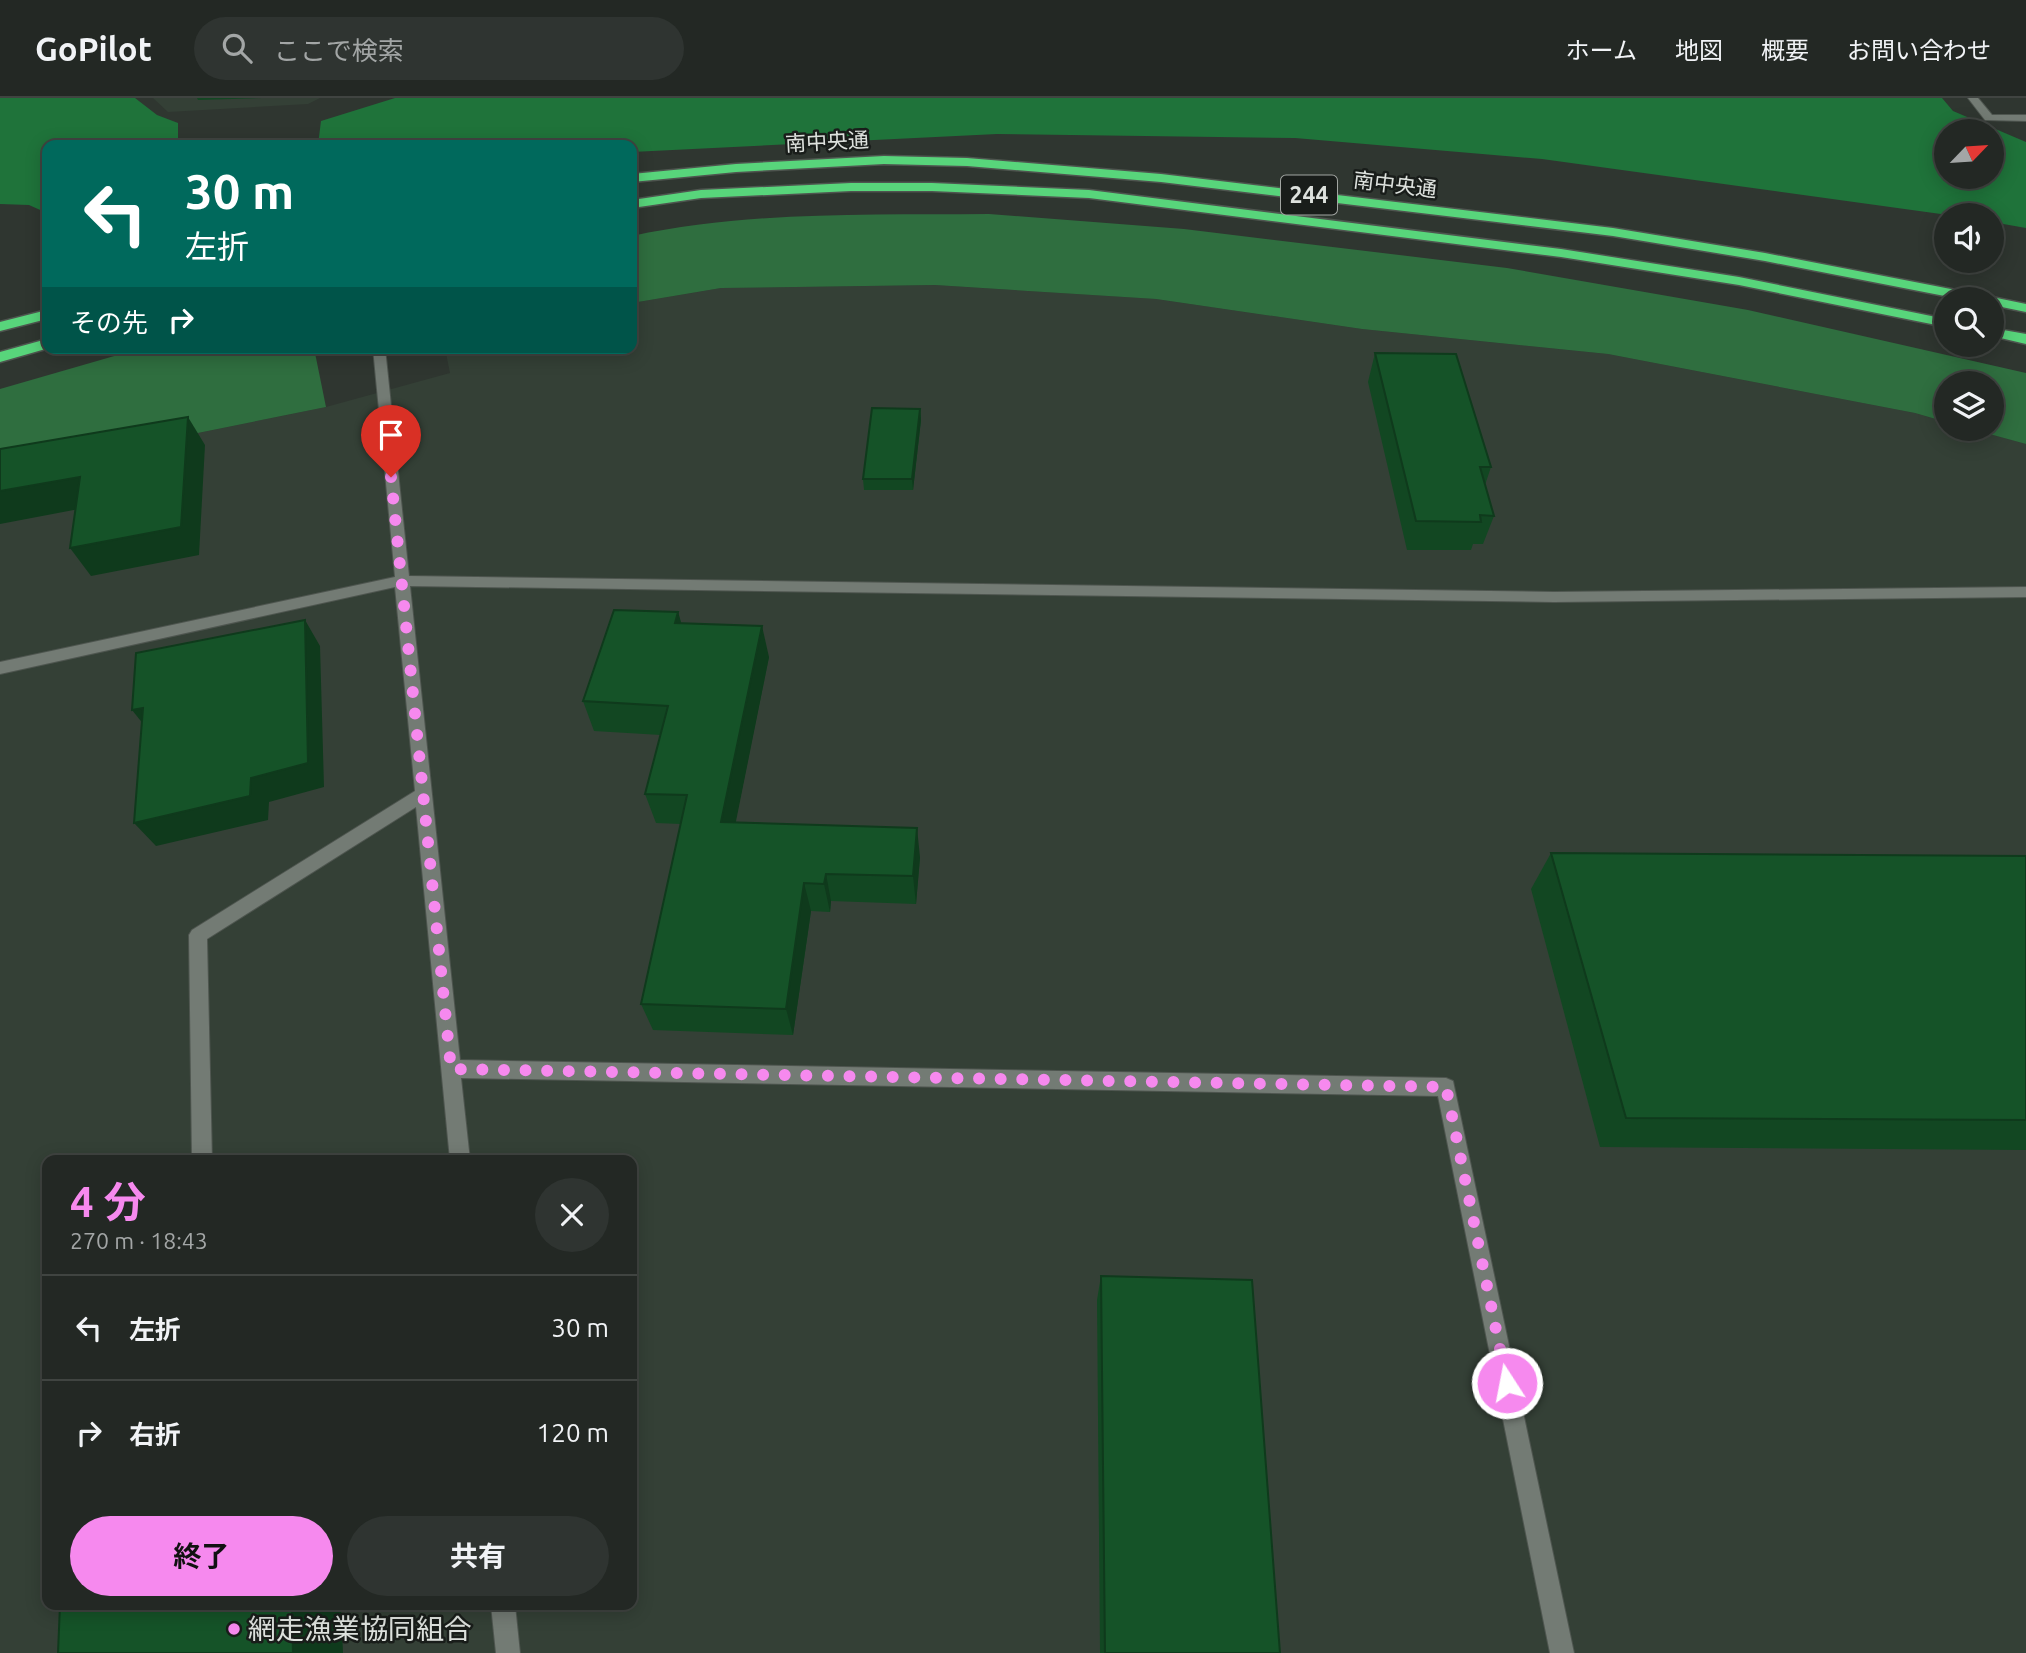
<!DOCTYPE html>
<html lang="ja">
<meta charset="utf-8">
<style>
:root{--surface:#232824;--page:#2f3431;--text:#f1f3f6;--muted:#a3a6a6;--line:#404441;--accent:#f689ee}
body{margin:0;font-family:Ubuntu,"Noto Sans JP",sans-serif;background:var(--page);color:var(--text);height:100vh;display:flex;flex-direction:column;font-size:26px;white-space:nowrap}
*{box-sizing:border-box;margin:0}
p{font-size:23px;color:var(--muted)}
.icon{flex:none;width:38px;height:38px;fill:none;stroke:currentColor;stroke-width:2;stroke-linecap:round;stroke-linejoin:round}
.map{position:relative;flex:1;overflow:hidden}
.drawer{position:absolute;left:42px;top:1057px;width:595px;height:455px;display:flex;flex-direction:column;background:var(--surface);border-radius:14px;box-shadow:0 4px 18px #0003,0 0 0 2px var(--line)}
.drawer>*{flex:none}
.guide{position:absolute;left:42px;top:42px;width:595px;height:214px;border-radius:14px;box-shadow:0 4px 18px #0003,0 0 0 2px var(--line);background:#00695c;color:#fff;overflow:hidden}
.needle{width:46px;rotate:65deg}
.tools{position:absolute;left:1934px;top:21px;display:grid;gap:14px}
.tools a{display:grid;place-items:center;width:70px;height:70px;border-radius:50%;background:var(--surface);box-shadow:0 4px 18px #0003,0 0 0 2px var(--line);font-size:35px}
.pin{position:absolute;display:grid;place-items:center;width:60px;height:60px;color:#fff;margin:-72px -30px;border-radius:50% 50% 50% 0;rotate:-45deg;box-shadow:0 0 7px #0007}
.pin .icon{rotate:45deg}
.me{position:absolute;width:77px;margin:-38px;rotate:349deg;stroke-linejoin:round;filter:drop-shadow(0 0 5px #0008)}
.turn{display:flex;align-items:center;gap:24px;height:147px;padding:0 28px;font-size:32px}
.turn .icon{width:91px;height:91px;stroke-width:2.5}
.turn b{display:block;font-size:49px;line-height:60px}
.then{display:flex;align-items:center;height:66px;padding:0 28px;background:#0003;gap:14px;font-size:26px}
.round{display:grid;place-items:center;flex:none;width:74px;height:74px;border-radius:37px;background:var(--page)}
.headline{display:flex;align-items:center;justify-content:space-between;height:119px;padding:0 28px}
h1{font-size:42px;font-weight:700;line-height:52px;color:var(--accent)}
.action{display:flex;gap:14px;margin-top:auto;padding:14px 28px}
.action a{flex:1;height:80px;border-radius:42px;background:var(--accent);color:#111;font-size:28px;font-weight:700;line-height:80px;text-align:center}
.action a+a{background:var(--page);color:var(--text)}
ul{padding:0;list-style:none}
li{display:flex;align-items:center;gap:21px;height:105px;padding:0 28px;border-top:2px solid var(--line)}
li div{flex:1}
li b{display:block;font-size:26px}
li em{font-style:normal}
header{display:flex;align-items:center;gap:42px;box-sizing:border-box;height:98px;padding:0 35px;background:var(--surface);border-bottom:2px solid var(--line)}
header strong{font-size:33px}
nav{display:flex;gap:38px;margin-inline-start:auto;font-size:24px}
.search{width:490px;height:63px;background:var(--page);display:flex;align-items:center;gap:18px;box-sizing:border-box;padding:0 24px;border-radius:38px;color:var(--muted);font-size:26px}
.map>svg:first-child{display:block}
.built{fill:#344036;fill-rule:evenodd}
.green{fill:#2f6e3f}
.forest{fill:#1f733a;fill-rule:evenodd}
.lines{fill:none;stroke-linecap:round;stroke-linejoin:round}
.minor-casing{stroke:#4e554f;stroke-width:2}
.highway-casing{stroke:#4e554f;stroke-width:3}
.minor{fill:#737b74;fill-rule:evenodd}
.highway{fill:#58d57b;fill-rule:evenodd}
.wall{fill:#124722}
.shaded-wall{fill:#0f3a1c}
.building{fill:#155328;stroke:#0f3a1c;stroke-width:2}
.route{stroke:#f689ee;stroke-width:12;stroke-dasharray:0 21.6}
.poi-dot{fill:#f689ee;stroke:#191d1a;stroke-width:2.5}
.labels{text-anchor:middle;stroke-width:5;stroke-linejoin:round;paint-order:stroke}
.far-street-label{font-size:21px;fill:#dde1dd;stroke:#191d1a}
.shield{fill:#191d1a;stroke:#a2a6a2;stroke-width:2}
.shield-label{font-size:23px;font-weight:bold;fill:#dde1dd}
.near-poi-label{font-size:28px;fill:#dde1dd;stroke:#191d1a;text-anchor:start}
</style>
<header>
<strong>GoPilot</strong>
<div class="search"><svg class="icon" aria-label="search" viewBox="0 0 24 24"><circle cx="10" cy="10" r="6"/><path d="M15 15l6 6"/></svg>ここで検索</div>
<nav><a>ホーム</a><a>地図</a><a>概要</a><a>お問い合わせ</a></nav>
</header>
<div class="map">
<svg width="2026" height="1555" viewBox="0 0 2026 1555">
<rect width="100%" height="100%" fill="#2f3630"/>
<g class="built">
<polygon points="153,0 320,0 308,6 168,14"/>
<path d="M935 187 1156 201 1362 231 1608 256 1915 315 1946 324V331H1971L2026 346V1555H0V375L326 309 450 275 445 250H632V205L721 190ZM47 1062H632V1507H47Z"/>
</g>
<g class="green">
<path d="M989 116 1184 131 1507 170 1748 212 2026 275V346L1971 331H1992V285H1946V324L1915 315 1608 256 1362 231 1156 201 935 187 721 190 632 205V138C748 113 870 117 989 116Z"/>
<polygon points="142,250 314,250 326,309 0,375 0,291"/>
</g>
<g class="forest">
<polygon points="0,0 135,0 157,17 178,25 178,47 47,47 47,115 29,107 0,106"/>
<path d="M395 0H1942L1953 13 2026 44V130L1992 124V117H1948L1542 61 1295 40 997 36 632 54V47H318L321 23ZM1946 33H1992V79H1946Z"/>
</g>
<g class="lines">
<g class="minor-casing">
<g id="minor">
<polygon points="1968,0 1978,0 1992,17 2026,17 2026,23 1985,22"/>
<polygon points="373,250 385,250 409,478 1554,494 2026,489 2026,499 1554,504 410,488 460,962 1446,980 1453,983 1574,1555 1550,1555 1438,998 461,980 470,1062 450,1062 416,709 207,841 212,1062 192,1062 189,837 192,832 415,693 395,489 0,576 0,564 395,479"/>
<polygon points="491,1507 515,1507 520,1555 496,1555"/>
</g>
</g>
<g class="highway-casing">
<g id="highway">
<polygon points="884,58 967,60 1161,76 1613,130 1765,155 1992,199 2026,206 2026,214 1992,207 1992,201 1960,201 1765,163 1613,138 1161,84 967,68 884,66 736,74 632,84 632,76 736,66"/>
<polygon points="851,85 932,85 1089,92 1561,151 1739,179 1946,221 1946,229 1739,187 1561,159 1089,100 932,93 851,93 701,100 632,110 632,102 701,92"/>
<polygon points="47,212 47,221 0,233 0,224"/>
<polygon points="1992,230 2026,236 2026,246 1992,238"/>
<polygon points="47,241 49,250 0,264 0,254"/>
</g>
</g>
<use href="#minor" class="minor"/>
<use href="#highway" class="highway"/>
</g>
<g class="wall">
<polygon points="197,0 262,0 198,2"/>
<polygon points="1375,255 1491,369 1485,387 1494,418 1483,446 1473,446 1471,452 1407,452 1368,284"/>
<polygon points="920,311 921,322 913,392 864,392 863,381"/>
<polygon points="678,514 681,525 769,559 735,725 920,759 916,806 831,803 830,814 811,813 793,937 653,932 641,906 681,726 656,725 645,696 661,637 594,633 583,603"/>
<polygon points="1551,755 2026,758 2026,1052 1600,1049 1531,791"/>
<polygon points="1101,1178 1280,1555 1100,1555 1097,1202"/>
</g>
<g class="shaded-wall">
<polygon points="920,311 921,322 913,392 912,381"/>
<polygon points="188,319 205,347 199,457 91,478 70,450"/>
<polygon points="80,379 100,407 0,426 0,393"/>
<polygon points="678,514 687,545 675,525"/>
<polygon points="305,522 320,548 324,689 269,704 268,722 156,748 134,725 251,680"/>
<polygon points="762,528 769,559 730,753 721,724"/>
<polygon points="143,610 152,637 132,612"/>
<polygon points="917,730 920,759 916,806 913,778"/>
<polygon points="826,776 831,803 830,814 824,786"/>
<polygon points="804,785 811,813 793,937 786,911"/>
<polygon points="292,1507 341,1507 343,1555 293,1555"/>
</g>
<g class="building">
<polygon points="1375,255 1456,256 1491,369 1480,369 1494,418 1480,417 1481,424 1416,423"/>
<polygon points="872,310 920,311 912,381 863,381"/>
<polygon points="188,319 181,429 70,450 80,379 0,393 0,351"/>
<polygon points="614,512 678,514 675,525 762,528 721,724 917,730 913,778 826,776 824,786 804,785 786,911 641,906 687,697 645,696 668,608 583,603"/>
<polygon points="305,522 308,665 251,680 250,698 134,725 143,610 132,612 136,555"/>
<polygon points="1551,755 2026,758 2026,1022 1626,1020"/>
<polygon points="1101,1178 1252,1182 1280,1555 1105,1555"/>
<polygon points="60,1507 292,1507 293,1555 58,1555"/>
</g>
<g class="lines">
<polyline class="route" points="391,379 451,971 1446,989 1507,1285"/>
</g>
<circle class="poi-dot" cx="234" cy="1531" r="7"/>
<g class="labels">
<g class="far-street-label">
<text transform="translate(827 44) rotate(-3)" y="7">南中央通</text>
<text transform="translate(1395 87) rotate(7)" y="7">南中央通</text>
</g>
<rect class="shield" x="1281" y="77.5" width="56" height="39" rx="5"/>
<g class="shield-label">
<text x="1309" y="105">244</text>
</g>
<g class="near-poi-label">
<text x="248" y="1541">網走漁業協同組合</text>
</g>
</g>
</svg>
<div class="tools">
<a><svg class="needle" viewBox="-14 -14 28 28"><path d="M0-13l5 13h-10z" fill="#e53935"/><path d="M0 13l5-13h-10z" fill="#a3a6a6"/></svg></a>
<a><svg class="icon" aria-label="sound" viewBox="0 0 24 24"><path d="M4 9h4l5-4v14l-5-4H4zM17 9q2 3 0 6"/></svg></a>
<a><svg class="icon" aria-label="search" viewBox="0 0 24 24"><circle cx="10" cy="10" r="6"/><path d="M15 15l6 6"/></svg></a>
<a><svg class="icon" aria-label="layers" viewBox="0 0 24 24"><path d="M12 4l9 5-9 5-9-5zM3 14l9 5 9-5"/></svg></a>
</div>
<div class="pin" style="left:391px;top:379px;background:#d93025"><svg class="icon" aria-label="arrive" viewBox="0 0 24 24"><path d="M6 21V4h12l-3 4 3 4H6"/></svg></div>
<svg class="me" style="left:1507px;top:1285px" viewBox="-20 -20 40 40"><circle r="17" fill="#f689ee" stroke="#fff" stroke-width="3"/><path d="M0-11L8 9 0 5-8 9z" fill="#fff"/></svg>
<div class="guide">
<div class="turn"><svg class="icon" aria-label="left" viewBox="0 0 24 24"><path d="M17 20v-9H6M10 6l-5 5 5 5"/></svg><div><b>30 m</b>左折</div></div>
<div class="then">その先<svg class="icon" aria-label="right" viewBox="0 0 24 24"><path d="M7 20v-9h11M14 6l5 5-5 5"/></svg></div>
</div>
<section class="drawer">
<div class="headline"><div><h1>4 分</h1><p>270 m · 18:43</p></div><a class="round"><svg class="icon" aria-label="close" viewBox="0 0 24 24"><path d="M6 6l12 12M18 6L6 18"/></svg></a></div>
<ul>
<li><svg class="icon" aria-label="left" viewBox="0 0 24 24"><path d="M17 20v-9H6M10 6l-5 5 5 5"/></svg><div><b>左折</b></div><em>30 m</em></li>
<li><svg class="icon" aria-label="right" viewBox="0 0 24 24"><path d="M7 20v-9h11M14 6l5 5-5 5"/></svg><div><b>右折</b></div><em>120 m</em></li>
</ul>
<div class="action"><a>終了</a><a>共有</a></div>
</section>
</div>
